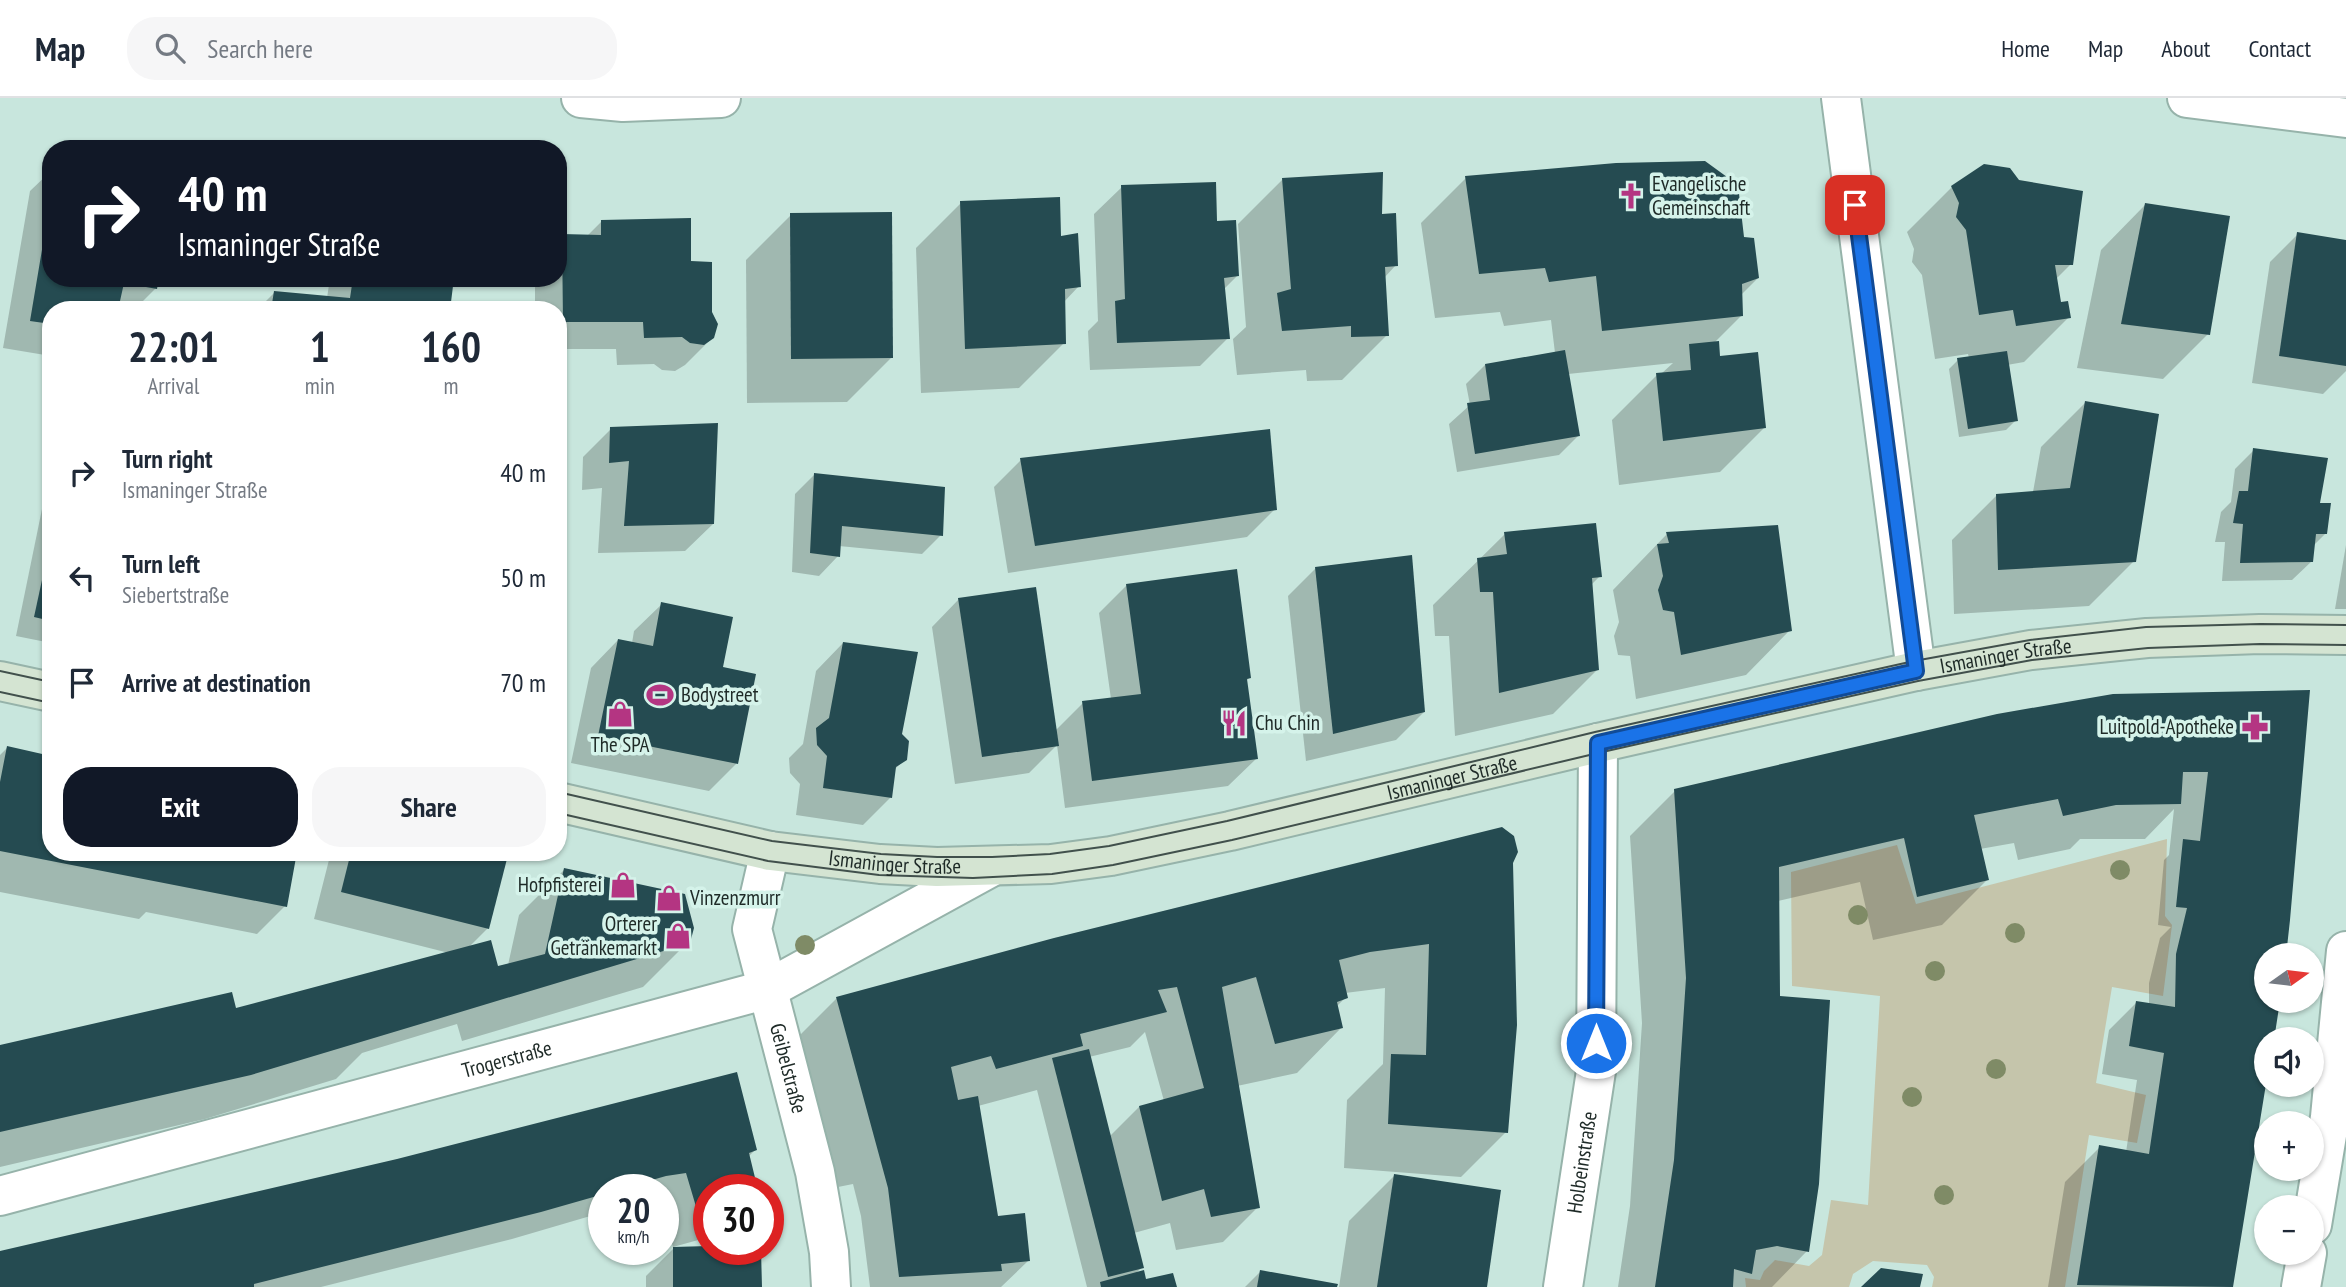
<!DOCTYPE html>
<meta charset="utf-8">
<style>
:root{--surface:#fff;--page:#f6f6f7;--text:#1f2937;--muted:#747a83;--line:#e0e1e3;--accent:#111827}
body{margin:0;font-family:"PT Sans Narrow",sans-serif;background:var(--page);color:var(--text);height:100vh;display:flex;flex-direction:column;font-size:26px;white-space:nowrap}
*{box-sizing:border-box;margin:0}
p{font-size:23px;color:var(--muted)}
.icon{flex:none;width:38px;height:38px;fill:none;stroke:currentColor;stroke-width:2;stroke-linecap:round;stroke-linejoin:round}
.map{position:relative;flex:1;overflow:hidden}
.sheet{position:absolute;left:42px;top:203px;width:525px;height:560px;display:flex;flex-direction:column;background:var(--surface);border-radius:28px;box-shadow:0 2px 5px #0004}
.sheet>*{flex:none}
.guide{position:absolute;left:42px;top:42px;width:525px;height:147px;border-radius:28px;box-shadow:0 2px 5px #0004;background:#111827;color:#fff;overflow:hidden}
.needle{width:46px;rotate:76deg}
.buttons{position:absolute;left:2254px;top:845px;display:grid;gap:14px}
.buttons a{display:grid;place-items:center;width:70px;height:70px;border-radius:50%;background:var(--surface);box-shadow:0 2px 5px #0004;font-size:35px}
.speed{position:absolute;left:588px;top:1076px;display:flex;gap:14px;font-size:35px;font-weight:700;text-align:center}
.speed>*{display:grid;place-content:center;width:91px;height:91px;border-radius:50%;background:var(--surface);box-shadow:0 2px 5px #0004;line-height:1}
.speed small{font-size:18px;font-weight:400}
.speed .limit{border:10px solid #d22;background:#fff;color:#111}
.pin{position:absolute;display:grid;place-items:center;width:60px;height:60px;color:#fff;margin:-30px;border-radius:14px;box-shadow:0 4px 10px #0006}
.me{position:absolute;width:77px;margin:-38px;rotate:0deg;stroke-linejoin:round;filter:drop-shadow(0 0 5px #0008)}
.turn{display:flex;align-items:center;gap:24px;height:147px;padding:0 21px;font-size:32px}
.turn .icon{width:91px;height:91px;stroke-width:2.5}
.turn b{display:block;font-size:49px;line-height:60px}
.eta{display:flex;justify-content:space-evenly;align-items:center;height:119px;text-align:center}
.eta b{font-size:42px;font-weight:700;line-height:49px}
.cta{display:flex;gap:14px;margin-top:auto;padding:14px 21px}
.cta a{flex:1;height:80px;border-radius:28px;background:var(--accent);color:#fff;font-size:28px;font-weight:700;line-height:80px;text-align:center}
.cta a+a{background:var(--page);color:var(--text)}
ul{padding:0;list-style:none}
li{display:flex;align-items:center;gap:21px;height:105px;padding:0 21px}
li div{flex:1}
li b{display:block;font-size:26px}
li em{font-style:normal}
header{display:flex;align-items:center;gap:42px;box-sizing:border-box;height:98px;padding:0 35px;background:var(--surface);border-bottom:2px solid var(--line)}
header strong{font-size:33px}
nav{display:flex;gap:38px;margin-inline-start:auto;font-size:24px}
.search{width:490px;height:63px;background:var(--page);display:flex;align-items:center;gap:18px;box-sizing:border-box;padding:0 24px;border-radius:28px;color:var(--muted);font-size:26px}
.map>svg:first-child{display:block}
.garden{fill:#c5c5ab}
.shadow{fill:#0003;fill-rule:evenodd}
.building{fill:#254b51}
.lines{fill:none;stroke-linecap:round;stroke-linejoin:round}
.street-casing{stroke:#96b3aa;stroke-width:42}
.secondary-casing{stroke:#96b3aa;stroke-width:42}
.street{stroke:#fff;stroke-width:38}
.secondary{stroke:#d4e4d2;stroke-width:38}
.tram{stroke:#41504c;stroke-width:2}
.tree{fill:#7f8b66}
.route-casing{stroke:#114b97;stroke-width:18}
.route{stroke:#1a73e8;stroke-width:12}
.labels{text-anchor:middle;stroke-width:7;stroke-linejoin:round;paint-order:stroke}
.poi-label{font-size:21px;fill:#1e2a27;stroke:#d5f3ea;text-anchor:start}
.street-label{font-size:21px;fill:#1e2a27;stroke:#d5f3ea}
</style>
<header>
<strong>Map</strong>
<div class="search"><svg class="icon" aria-label="search" viewBox="0 0 24 24"><circle cx="10" cy="10" r="6"/><path d="M15 15l6 6"/></svg>Search here</div>
<nav><a>Home</a><a>Map</a><a>About</a><a>Contact</a></nav>
</header>
<div class="map">
<svg width="2346" height="1189" viewBox="0 0 2346 1189">
<rect width="100%" height="100%" fill="#c8e6dd"/>
<polygon class="garden" points="2167,741 2165,818 2172,827 2163,898 2112,889 2096,985 2146,997 2137,1045 2089,1037 2065,1189 1932,1189 1934,1179 1927,1167 1873,1163 1853,1176 1849,1189 1746,1189 1745,1180 1760,1182 1764,1173 1775,1162 1809,1168 1822,1157 1831,1102 1868,1107 1880,898 1792,888 1791,774 1897,747 1916,806"/>
<g class="shadow">
<polygon points="51,73 51,180 157,180 156,190 134,212 51,212 51,258 3,250 30,93"/>
<polygon points="1466,80 1742,141 1758,180 1741,197 1741,218 1713,246 1718,260 1765,329 1720,374 1619,387 1612,322 1657,277 1661,276 1673,265 1568,276 1578,338 1559,357 1457,374 1449,326 1470,307 1466,286 1485,267 1555,255 1551,222 1504,228 1500,214 1435,220 1421,125"/>
<polygon points="1283,81 1380,117 1396,167 1384,180 1387,237 1342,282 1307,283 1306,272 1237,277 1233,241 1246,229 1238,126"/>
<polygon points="1122,89 1215,125 1237,178 1224,191 1228,240 1200,268 1090,272 1088,233 1098,223 1094,116"/>
<polygon points="1952,89 2071,166 2055,182 2059,206 2069,219 2024,264 2007,267 2016,322 2006,332 1959,339 1949,271 1958,262 1969,260 1968,256 1935,261 1922,177 1912,164 1914,151 1907,134"/>
<polygon points="961,105 1060,140 1079,188 1063,205 1064,245 1019,290 921,295 916,150"/>
<polygon points="2145,107 2208,236 2163,281 2077,270 2101,152"/>
<polygon points="791,117 892,259 847,304 747,305 746,162"/>
<polygon points="601,124 690,165 713,239 685,267 675,273 662,272 654,266 617,267 616,251 558,251 558,212 535,212 535,180 558,180 558,142 562,138 587,138"/>
<polygon points="2298,136 2346,143 2346,273 2323,296 2252,285 2270,164"/>
<polygon points="330,180 452,180 448,212 257,212 274,195 327,200"/>
<polygon points="2086,304 2134,463 2089,508 1954,516 1952,442 1997,397 2033,394 2041,349"/>
<polygon points="611,331 713,426 685,453 598,455 602,390 582,392 583,359"/>
<polygon points="2254,352 2318,407 2326,435 2313,448 2312,463 2292,482 2222,483 2225,444 2215,444 2221,414 2231,404 2235,371"/>
<polygon points="1021,362 1275,411 1247,439 1008,475 994,389"/>
<polygon points="814,377 941,437 922,456 839,448 838,458 819,478 792,474 795,396"/>
<polygon points="51,403 51,545 16,538 42,411"/>
<polygon points="1505,436 1600,478 1591,487 1598,571 1553,616 1455,638 1449,538 1435,538 1433,507"/>
<polygon points="1667,436 1790,532 1746,577 1636,601 1630,558 1618,557 1614,538 1619,524 1613,492"/>
<polygon points="2346,447 2346,511 2335,511"/>
<polygon points="1316,470 1424,614 1396,642 1306,663 1288,498"/>
<polygon points="558,484 562,485 558,503"/>
<polygon points="1127,487 1249,580 1246,583 1256,661 1228,688 1065,710 1057,647 1029,675 955,686 932,529 959,501 1055,633 1083,605 1111,601 1099,515"/>
<polygon points="662,506 721,570 736,666 709,693 571,665 591,570 618,542 632,545 634,533"/>
<polygon points="843,545 900,636 905,661 894,672 890,700 863,727 796,717 800,686 790,675 789,660 803,646 816,573"/>
<polygon points="2308,594 2266,858 2266,903 2278,903 2266,942 2266,976 2231,1189 2048,1189 2065,1084 2100,1049 2126,1054 2137,982 2102,976 2109,932 2136,905 2149,907 2149,885 2160,840 2171,829 2158,827 2164,762 2169,757 2174,711 2145,741 2080,741 2070,751 2018,762 2014,745 1980,751 1987,782 1942,827 1873,842 1860,784 1778,803 1778,900 1807,1153 1772,1189 1618,1189 1630,1108 1642,925 1630,738 1675,693"/>
<polygon points="7,650 51,754 285,808 257,836 146,814 139,821 0,794 0,657"/>
<polygon points="331,754 485,754 488,830 468,850 497,870 508,867 519,817 564,772 688,844 643,889 462,943 457,926 362,955 336,981 205,1021 0,1069 0,950 235,912 449,855 314,821"/>
<path d="M1511 765 1506 1034 1461 1079 1344 1070 1347 1002 1383 966 1385 890 1345 895 1346 899 1336 909 1341 930 1297 975 1237 988 1258 1109 1223 1144 1176 1152 1170 1125 1134 1135 1142 1169 1136 1175 1145 1183 1175 1189H1087L1037 992 978 1008 996 1120 1028 1163 1001 1189H870L861 1118 853 1086 833 1090 792 945 837 900ZM1145 934 1164 1003 1139 1009 1109 1039 1089 959 1130 949Z"/>
<polygon points="755,1052 748,1059 756,1092 709,1092 709,1139 673,1149 663,1117 663,1092 604,1092 604,1114 512,1141 321,1189 0,1189 0,1156"/>
<polygon points="1394,1078 1485,1189 1339,1189 1349,1123"/>
<polygon points="673,1151 760,1152 760,1189 646,1189 646,1178"/>
<polygon points="1260,1174 1335,1189 1245,1189"/>
</g>
<g class="building">
<polygon points="1705,63 1738,87 1744,139 1754,140 1759,180 1742,186 1743,218 1602,233 1596,178 1549,184 1545,170 1479,176 1465,78 1616,65"/>
<polygon points="1984,66 2010,70 2019,82 2083,93 2073,167 2055,167 2061,204 2068,203 2071,220 2016,228 2013,212 1979,217 1966,132 1956,119 1959,105 1951,88"/>
<polygon points="1383,74 1382,116 1396,115 1398,168 1385,169 1389,238 1351,239 1351,228 1282,233 1277,195 1291,191 1282,80"/>
<polygon points="1216,84 1217,123 1236,122 1239,178 1224,180 1230,241 1117,245 1115,203 1125,201 1121,87"/>
<polygon points="1060,99 1061,138 1078,135 1081,189 1065,191 1066,246 965,251 960,103"/>
<polygon points="2145,105 2230,118 2210,237 2121,226"/>
<polygon points="49,110 51,180 159,180 157,191 124,185 118,212 51,212 51,226 30,223"/>
<polygon points="892,114 893,260 791,261 790,115"/>
<polygon points="691,120 691,163 712,164 712,214 718,226 714,240 704,247 690,245 682,239 644,240 643,224 563,224 562,136 601,137 601,122"/>
<polygon points="2297,134 2346,142 2346,268 2279,258"/>
<polygon points="353,180 454,180 450,212 271,212 274,193 350,200"/>
<polygon points="1719,243 1720,258 1758,254 1766,330 1663,343 1656,275 1691,272 1689,246"/>
<polygon points="1565,252 1580,338 1475,356 1467,305 1490,302 1485,266"/>
<polygon points="2007,253 2018,323 1968,331 1957,260"/>
<polygon points="2085,303 2159,316 2136,464 1998,472 1996,396 2070,390"/>
<polygon points="718,325 714,426 624,428 629,363 609,365 610,329"/>
<polygon points="1270,331 1277,412 1035,448 1020,360"/>
<polygon points="2253,350 2328,360 2320,405 2331,405 2327,436 2316,436 2313,464 2240,465 2243,426 2233,425 2239,393 2248,393"/>
<polygon points="814,375 945,389 943,438 842,428 840,459 810,455"/>
<polygon points="1596,425 1602,479 1592,480 1599,572 1499,595 1493,494 1480,494 1477,460 1507,456 1504,434"/>
<polygon points="1778,427 1792,533 1681,557 1674,514 1663,512 1658,492 1663,478 1657,446 1669,445 1666,434"/>
<polygon points="50,445 51,445 51,523 34,519"/>
<polygon points="1412,457 1425,614 1333,636 1315,469"/>
<polygon points="1237,471 1251,580 1247,581 1258,661 1092,683 1082,603 1141,596 1126,486"/>
<polygon points="1036,489 1059,648 982,659 958,500"/>
<polygon points="661,504 733,519 723,569 756,576 738,666 598,638 618,541 653,548"/>
<polygon points="843,544 918,554 902,636 909,643 907,662 896,669 892,700 823,690 827,658 817,647 816,630 829,620"/>
<polygon points="2310,592 2290,822 2286,858 2266,858 2266,903 2280,903 2274,942 2266,942 2266,986 2233,1189 2077,1187 2099,1047 2149,1056 2164,955 2129,948 2136,903 2175,909 2176,856 2187,810 2176,809 2183,741 2200,743 2208,674 2183,674 2181,706 2116,707 2063,718 2058,701 1974,717 1989,782 1917,799 1904,740 1779,769 1780,898 1830,902 1819,1086 1809,1154 1777,1148 1756,1152 1752,1176 1734,1171 1733,1189 1655,1189 1674,1062 1686,880 1674,691 1997,616 2113,596"/>
<polygon points="7,648 51,658 51,754 297,754 287,809 0,753 0,684"/>
<polygon points="1502,729 1514,738 1518,754 1513,765 1517,927 1508,1035 1388,1026 1391,956 1426,957 1429,846 1370,854 1339,862 1348,900 1337,904 1343,930 1275,946 1256,879 1222,889 1260,1110 1211,1119 1204,1091 1162,1103 1139,1008 1204,990 1177,889 1158,892 1167,914 1080,936 1083,948 996,971 991,958 951,969 958,1002 978,998 998,1118 1025,1115 1030,1163 1001,1166 1002,1173 899,1179 888,1090 836,899 1054,840"/>
<polygon points="351,754 494,754 508,757 489,831 341,794"/>
<polygon points="564,770 685,796 694,830 690,845 251,977 0,1034 0,947 232,894 236,910 491,842 498,868 545,856"/>
<polygon points="1089,951 1144,1170 1108,1179 1052,960"/>
<polygon points="737,974 757,1052 749,1055 758,1092 709,1092 709,1120 700,1122 686,1075 666,1078 617,1092 604,1092 604,1096 541,1114 254,1186 254,1189 0,1189 0,1153 397,1061"/>
<polygon points="1394,1076 1501,1092 1487,1189 1377,1189"/>
<polygon points="709,1148 709,1152 761,1152 762,1189 673,1189 673,1149"/>
<polygon points="1881,1170 1923,1176 1920,1189 1861,1189"/>
<polygon points="1144,1172 1146,1181 1173,1175 1177,1189 1101,1189 1100,1184"/>
<polygon points="1260,1172 1338,1186 1337,1189 1257,1189"/>
</g>
<g class="lines">
<g class="street-casing">
<g id="street">
<polyline points="581,0 623,4 721,0"/>
<polyline points="1841,0 1916,573"/>
<polyline points="2187,0 2346,20"/>
<path id="s1" d="M770 753 752 831 815 1074 829 1154 831 1189"/>
<path id="s2" d="M0 1098 768 891 991 769"/>
<polyline points="2312,1127 2330,1019 2346,853"/>
<path id="s3" d="M1563 1189 1596 973 1598 645"/>
<polyline points="2301,1189 2307,1155"/>
</g>
</g>
<g class="secondary-casing">
<g id="secondary">
<polyline points="0,583 51,594"/>
<path id="s4" d="M558 704 770 753 880 766 937 769 1051 766 1111 758 1230 733 1598 645 1916 573 2031 552 2147 540 2260 536 2346 537"/>
</g>
</g>
<use href="#street" class="street"/>
<use href="#secondary" class="secondary"/>
<g class="tram">
<polyline points="0,573 51,584"/>
<polyline points="0,594 51,605"/>
<polyline points="558,694 772,743 881,756 937,759 992,759 1050,756 1109,748 1227,723 1595,634 1914,563 2030,542 2146,529 2260,526 2346,527"/>
<polyline points="558,715 768,763 879,777 973,780 1052,776 1113,767 1232,742 1598,655 1918,583 2032,562 2148,550 2260,546 2346,547"/>
</g>
</g>
<g class="tree">
<circle cx="2120" cy="772" r="10"/>
<circle cx="1858" cy="817" r="10"/>
<circle cx="2015" cy="835" r="10"/>
<circle cx="805" cy="847" r="10"/>
<circle cx="1935" cy="873" r="10"/>
<circle cx="1996" cy="971" r="10"/>
<circle cx="1912" cy="999" r="10"/>
<circle cx="1944" cy="1097" r="10"/>
</g>
<g class="lines">
<g class="route-casing">
<polyline id="route" points="1596,945 1598,645 1916,573 1855,107"/>
</g>
<use href="#route" class="route"/>
</g>
<defs>
<g id="church-bare" transform="scale(2.1)"><path d="M-1.2-6h2.4v3.5h3.3v2.4h-3.3V6h-2.4V-.1h-3.3v-2.4h3.3Z" fill="#b43582" stroke="#d5f3ea" stroke-width="2.5" paint-order="stroke"/></g>
<g id="stadium-bare" transform="scale(2.1)"><path d="M0-5a6.5 5 0 1 0 0 10a6.5 5 0 1 0 0-10ZM-3.5-1.8h7v3.6h-7Z" fill="#b43582" stroke="#d5f3ea" stroke-width="2.5" paint-order="stroke"/></g>
<g id="shop-bare" transform="scale(2.1)"><path d="M-5-2.5h2.3a2.7 3.5 0 0 1 5.4 0H5L5.5 6h-11ZM-1.5-2.5h3a1.5 2.3 0 0 0-3 0Z" fill="#b43582" stroke="#d5f3ea" stroke-width="2.5" paint-order="stroke"/></g>
<g id="restaurant-bare" transform="scale(2.1)"><path d="M-5-6h1v4h1v-4h1v4h1v-4h1v5L-1.5 .5V6h-2V.5L-5-1ZM5-6V6H3V1.5H1.5Q1.5-4 5-6Z" fill="#b43582" stroke="#d5f3ea" stroke-width="2.5" paint-order="stroke"/></g>
<g id="pharmacy-bare" transform="scale(2.1)"><path d="M-2-6h4v4h4v4h-4v4h-4v-4h-4v-4h4Z" fill="#b43582" stroke="#d5f3ea" stroke-width="2.5" paint-order="stroke"/></g>
</defs>
<g fill-rule="evenodd">
<use href="#church-bare" x="1631" y="98"/>
<use href="#stadium-bare" x="660" y="597"/>
<use href="#shop-bare" x="620" y="616"/>
<use href="#restaurant-bare" x="1234" y="625"/>
<use href="#pharmacy-bare" x="2255" y="629"/>
<use href="#shop-bare" x="623" y="787"/>
<use href="#shop-bare" x="669" y="800"/>
<use href="#shop-bare" x="678" y="838"/>
</g>
<g class="labels">
<g class="poi-label">
<text x="1652" y="93">Evangelische<tspan x="1652" dy="24">Gemeinschaft</tspan></text>
<text x="681" y="604">Bodystreet</text>
<text x="1255" y="632">Chu Chin</text>
<text x="2234" y="636" text-anchor="end">Luitpold-Apotheke</text>
<text x="620" y="654" text-anchor="middle">The SPA</text>
<text x="602" y="794" text-anchor="end">Hofpfisterei</text>
<text x="690" y="807">Vinzenzmurr</text>
<text x="657" y="833" text-anchor="end">Orterer<tspan x="657" dy="24">Getränkemarkt</tspan></text>
</g>
<g class="street-label">
<text dy="7" stroke="none"><textPath href="#s4" startOffset="1477">Ismaninger Straße</textPath></text>
<text dy="7" stroke="none"><textPath href="#s4" startOffset="910">Ismaninger Straße</textPath></text>
<text dy="7" stroke="none"><textPath href="#s4" startOffset="343">Ismaninger Straße</textPath></text>
<text dy="7" stroke="none"><textPath href="#s2" startOffset="525">Trogerstraße</textPath></text>
<text dy="7" stroke="none"><textPath href="#s1" startOffset="224">Geibelstraße</textPath></text>
<text dy="7" stroke="none"><textPath href="#s3" startOffset="126">Holbeinstraße</textPath></text>
</g>
</g>
</svg>
<div class="buttons">
<a><svg class="needle" viewBox="-14 -14 28 28"><path d="M0-13l5 13h-10z" fill="#e53935"/><path d="M0 13l5-13h-10z" fill="#747a83"/></svg></a>
<a><svg class="icon" aria-label="sound" viewBox="0 0 24 24"><path d="M4 9h4l5-4v14l-5-4H4zM17 9q2 3 0 6"/></svg></a>
<a>+</a>
<a>−</a>
</div>
<div class="speed"><div>20<small>km/h</small></div><div class="limit">30</div></div>
<div class="pin" style="left:1855px;top:107px;background:#d93025"><svg class="icon" aria-label="arrive" viewBox="0 0 24 24"><path d="M6 21V4h12l-3 4 3 4H6"/></svg></div>
<svg class="me" style="left:1596px;top:945px" viewBox="-20 -20 40 40"><circle r="17" fill="#1a73e8" stroke="#fff" stroke-width="3"/><path d="M0-11L8 9 0 5-8 9z" fill="#fff"/></svg>
<div class="guide">
<div class="turn"><svg class="icon" aria-label="right" viewBox="0 0 24 24"><path d="M7 20v-9h11M14 6l5 5-5 5"/></svg><div><b>40 m</b>Ismaninger Straße</div></div>
</div>
<section class="sheet">
<div class="eta">
<div><b>22:01</b><p>Arrival</p></div>
<div><b>1</b><p>min</p></div>
<div><b>160</b><p>m</p></div>
</div>
<ul>
<li><svg class="icon" aria-label="right" viewBox="0 0 24 24"><path d="M7 20v-9h11M14 6l5 5-5 5"/></svg><div><b>Turn right</b><p>Ismaninger Straße</p></div><em>40 m</em></li>
<li><svg class="icon" aria-label="left" viewBox="0 0 24 24"><path d="M17 20v-9H6M10 6l-5 5 5 5"/></svg><div><b>Turn left</b><p>Siebertstraße</p></div><em>50 m</em></li>
<li><svg class="icon" aria-label="arrive" viewBox="0 0 24 24"><path d="M6 21V4h12l-3 4 3 4H6"/></svg><div><b>Arrive at destination</b></div><em>70 m</em></li>
</ul>
<div class="cta"><a>Exit</a><a>Share</a></div>
</section>
</div>
